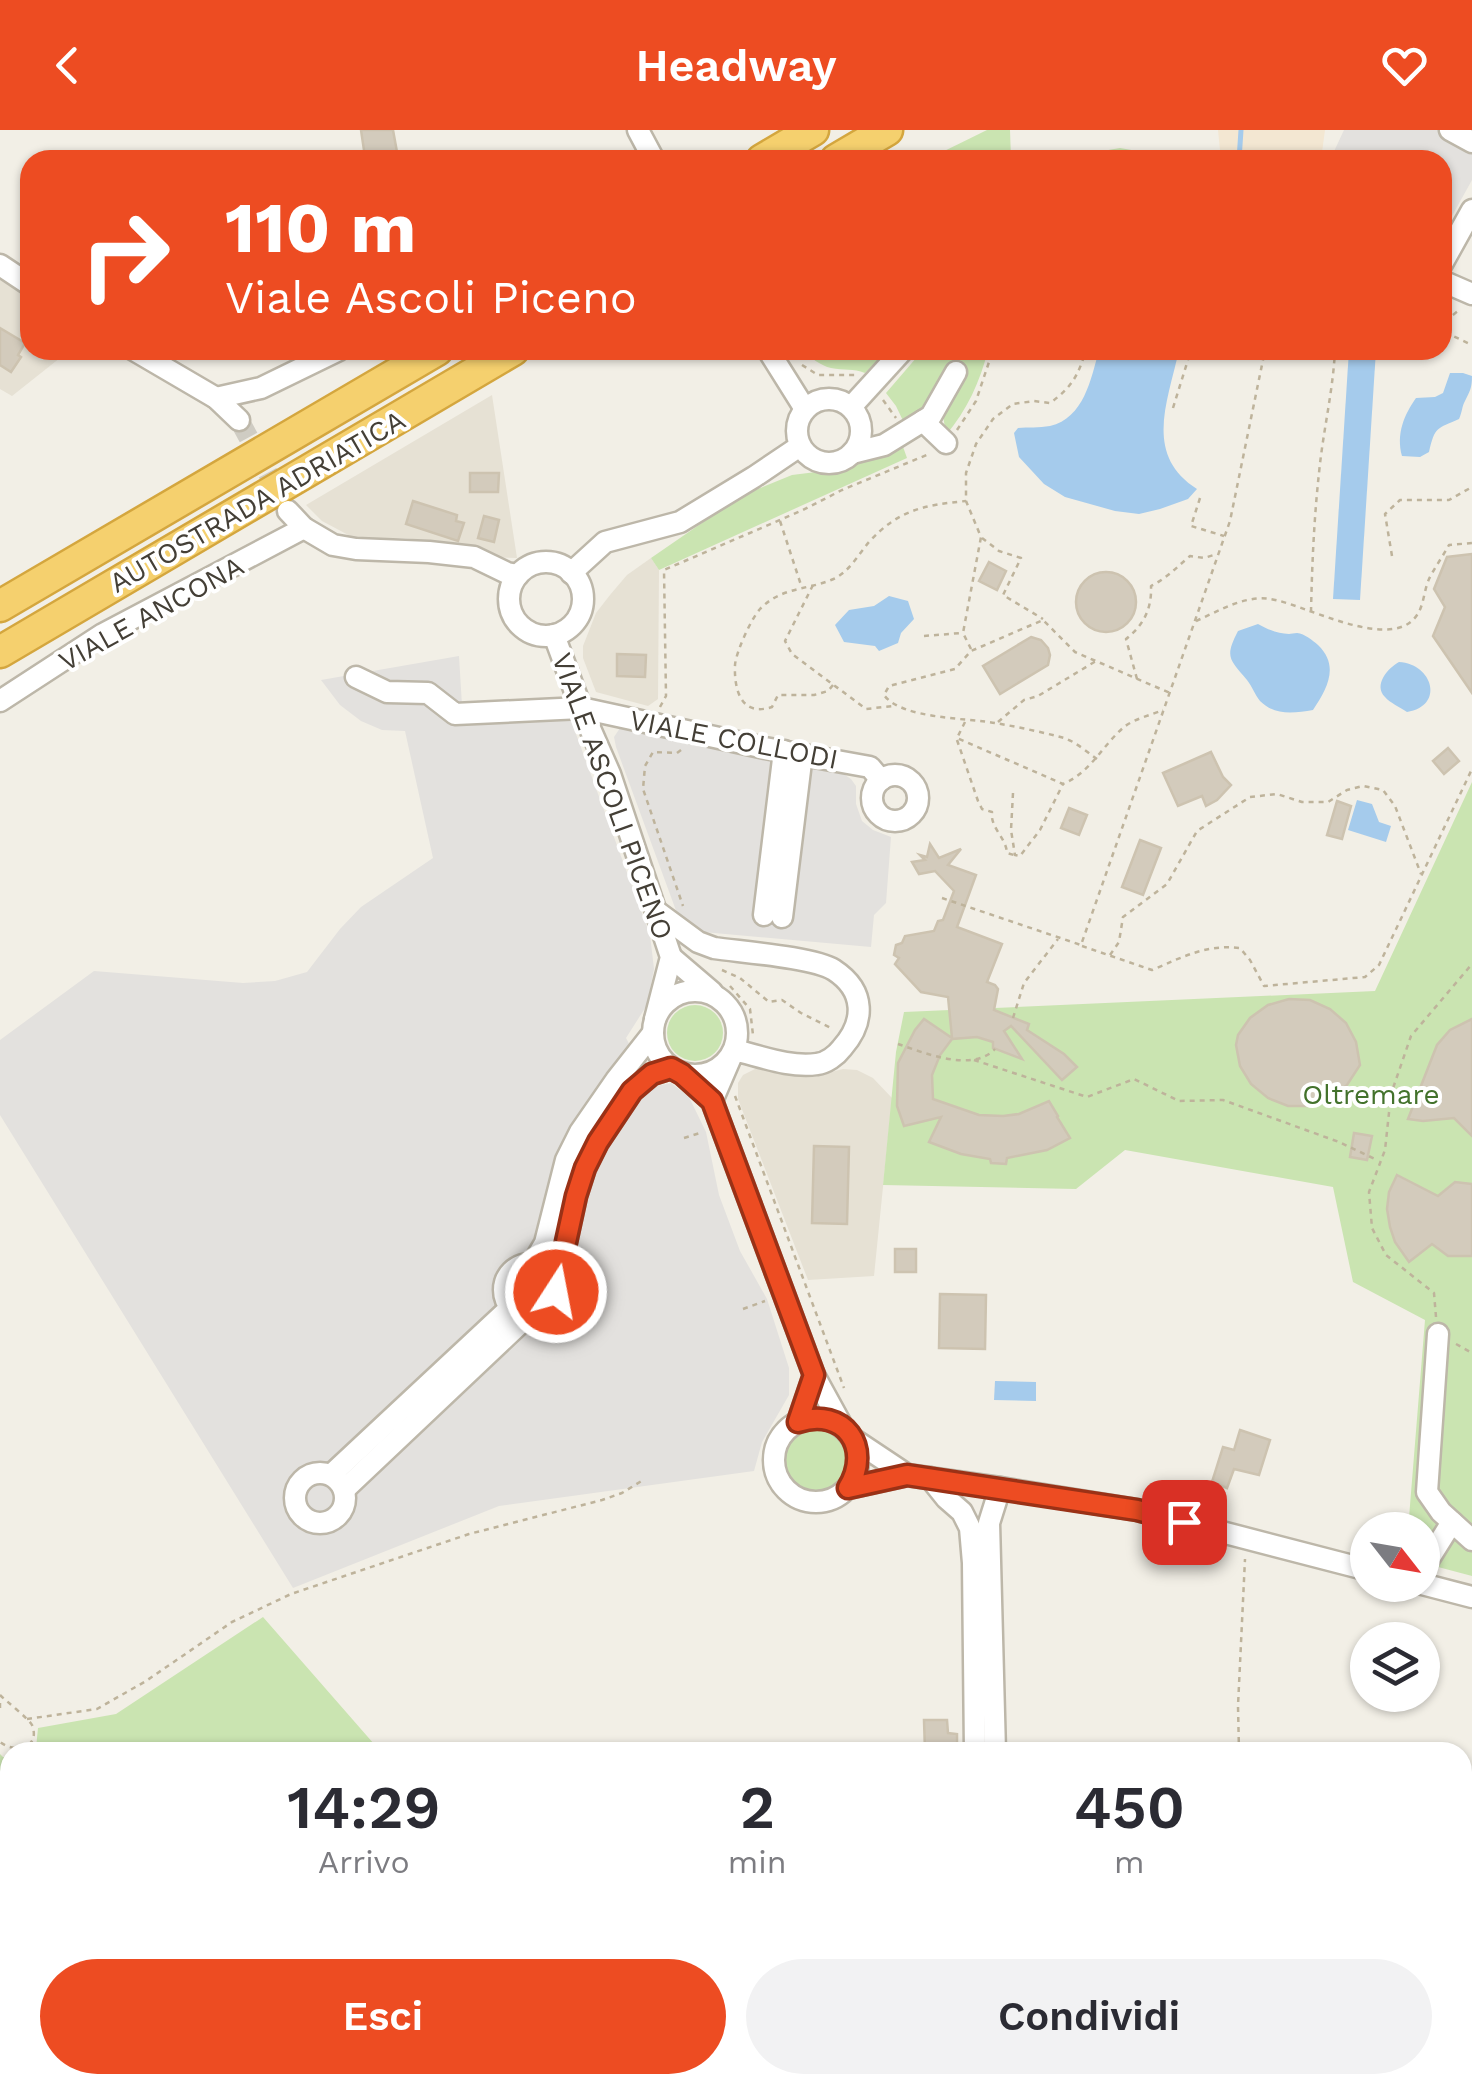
<!DOCTYPE html>
<html lang="it">
<style>
:root{--surface:#fff;--page:#f2f2f3;--text:#2b2b33;--muted:#7c7c81;--accent:#ed4c22}
body{margin:0;font-family:"Work Sans",sans-serif;background:var(--page);color:var(--text);height:100vh;display:flex;flex-direction:column;font-size:38px;white-space:nowrap}
*{box-sizing:border-box;margin:0}
p{font-size:32px;color:var(--muted)}
.icon{flex:none;width:55px;height:55px;fill:none;stroke:currentColor;stroke-width:2;stroke-linecap:round;stroke-linejoin:round}
.map{position:relative;flex:1;overflow:hidden}
.side{position:absolute;left:0px;top:1612px;width:1472px;height:352px;display:flex;flex-direction:column;background:var(--surface);border-radius:30px 30px 0 0;box-shadow:0 2px 8px #0004}
.side>*{flex:none}
.hud{position:absolute;left:20px;top:20px;width:1432px;height:210px;border-radius:30px;box-shadow:0 2px 8px #0004;background:#ed4c22;color:#fff;overflow:hidden}
.needle{width:65px;rotate:121deg}
.fabs{position:absolute;left:1350px;top:1382px;display:grid;gap:20px}
.fabs a{display:grid;place-items:center;width:90px;height:90px;border-radius:50%;background:var(--surface);box-shadow:0 2px 8px #0004;font-size:50px}
.pin{position:absolute;display:grid;place-items:center;width:85px;height:85px;color:#fff;margin:-42px;border-radius:20px;box-shadow:0 5px 15px #0006}
.me{position:absolute;width:110px;margin:-55px;rotate:11deg;stroke-linejoin:round;filter:drop-shadow(0 0 8px #0008)}
.turn{display:flex;align-items:center;gap:35px;height:210px;padding:0 40px;font-size:45px}
.turn .icon{width:130px;height:130px;stroke-width:2.5}
.turn b{display:block;font-size:70px;line-height:85px}
.eta{display:flex;justify-content:space-evenly;align-items:center;height:170px;text-align:center}
.eta b{font-size:60px;font-weight:600;line-height:70px}
.primary-button{display:flex;gap:20px;margin-top:auto;padding:20px 40px}
.primary-button a{flex:1;height:115px;border-radius:60px;background:var(--accent);color:#fff;font-size:40px;font-weight:600;line-height:115px;text-align:center}
.primary-button a+a{background:var(--page);color:var(--text)}
header{display:flex;justify-content:space-between;align-items:center;height:130px;padding:0 40px;background:var(--accent);color:#fff;font-size:45px;font-weight:600}
.map>svg:first-child{display:block}
.residential{fill:#e6e1d4}
.commercial{fill:#f3e7d2}
.green{fill:#cae4b1}
.parking{fill:#e3e1de}
.water{fill:#a5cbec}
.lines{fill:none;stroke-linecap:round;stroke-linejoin:round}
.stream{stroke:#a5cbec;stroke-width:5}
.building{fill:#d3cbbc;stroke:#cdc3b0;stroke-width:2.5}
.minor-tunnel{stroke:#cfccc3;stroke-width:20;stroke-dasharray:20 10;stroke-linecap:butt}
.minor-casing{stroke:#bdb7a9;stroke-width:25}
.highway-casing{stroke:#d4a63e;stroke-width:35}
.path{stroke:#beb39b;stroke-width:2.5;stroke-dasharray:5 5;stroke-linecap:butt}
.minor{stroke:#fff;stroke-width:20}
.highway{stroke:#f5d06e;stroke-width:30}
.route-casing{stroke:#9a3116;stroke-width:25}
.route{stroke:#ed4c22;stroke-width:18}
.labels{text-anchor:middle;stroke-width:8;stroke-linejoin:round;paint-order:stroke}
.street-label{font-size:28px;fill:#443f36;stroke:#fff}
.park-label{font-size:28px;fill:#43722c;stroke:#fff}
</style>
<header><svg class="icon" aria-label="back" viewBox="0 0 24 24"><path d="M15 5l-7 7 7 7"/></svg>Headway<svg class="icon" aria-label="heart" viewBox="0 0 24 24"><path d="M12 20l-8-8c-3-5 5-10 8-4 3-6 11-1 8 4z"/></svg></header>
<div class="map">
<svg width="1472" height="1964" viewBox="0 0 1472 1964">
<rect width="100%" height="100%" fill="#f2efe6"/>
<g class="residential">
<polygon points="0,146 30,166 30,220 70,220 12,266 0,259"/>
<polygon points="492,265 517,428 486,427 467,417 406,408 354,408 322,391 306,375"/>
<polygon points="651,428 659,440 658,569 648,576 596,562 583,528 583,516 596,483 610,465 627,445"/>
<polygon points="765,934 796,946 812,947 843,939 857,940 873,948 892,968 874,1146 808,1150 738,969 738,953 743,945"/>
</g>
<polygon class="commercial" points="1218,0 1325,0 1321,30 1221,30"/>
<g class="green">
<polygon points="987,0 1010,0 1011,30 926,30"/>
<polygon points="1120,18 1172,27 1221,30 1050,30"/>
<path d="M802 220H888L865 243C853 238 844 241 831 238 821 236 810 227 802 220Z"/>
<path d="M923 220H988C980 252 967 280 946 305L943 285 966 240 954 233 924 283 906 297 896 276 886 263Z"/>
<polygon points="902,314 907,328 659,440 651,428 741,366 792,345 816,342 837,344"/>
<polygon points="1472,652 1472,1446 1423,1433 1422,1400 1408,1400 1425,1190 1353,1152 1333,1057 1125,1020 1076,1059 883,1055 896,922 904,882 1375,861"/>
<circle cx="695" cy="903" r="28"/>
<circle cx="816" cy="1330" r="36"/>
<polygon points="263,1487 381,1622 30,1622 36,1618 38,1598 116,1584"/>
<polygon points="0,1624 3,1627 10,1628 10,1846 0,1849"/>
<polygon points="10,1895 10,1955 561,1955 562,1964 0,1964 0,1951"/>
</g>
<g class="parking">
<polygon points="1344,0 1472,0 1472,50 1443,102 1442,30 1330,30"/>
<polygon points="459,526 463,592 569,585 650,805 654,839 647,875 626,908 652,957 671,953 689,967 706,1002 719,1065 740,1121 767,1169 789,1238 789,1265 762,1312 754,1341 499,1376 293,1458 0,985 0,910 94,841 243,853 275,851 307,842 340,799 361,777 433,728 405,601 382,600 361,591 340,575 321,550"/>
<polygon points="620,598 635,598 842,643 851,649 856,656 856,674 862,691 873,700 891,707 886,773 874,785 871,817 703,802 678,786 616,617 614,607"/>
</g>
<g class="water">
<path d="M1099 220H1179C1168 271 1143 325 1197 359L1188 369 1160 379 1139 384 1115 381 1065 367 1044 354 1019 327 1014 303 1018 298C1028 297 1039 298 1050 296 1084 288 1091 249 1099 220Z"/>
<polygon points="1349,220 1376,220 1360,470 1333,469"/>
<path d="M1450 243H1463L1472 246C1472 258 1470 261 1465 271 1462 276 1462 283 1459 289 1437 299 1435 296 1429 322L1420 327 1402 326C1396 304 1404 285 1416 268L1435 267 1443 263Z"/>
<polygon points="889,466 908,471 914,489 901,503 898,513 879,521 875,516 844,512 835,495 849,480 874,476"/>
<path d="M1258 494C1267 499 1278 504 1289 504 1291 504 1294 503 1297 503 1305 504 1312 510 1318 515 1340 536 1327 559 1313 580 1294 583 1275 586 1260 571 1255 565 1252 556 1247 550 1230 529 1224 528 1238 501Z"/>
<path d="M1399 532C1433 534 1445 576 1407 582 1400 577 1390 573 1385 567 1373 555 1388 538 1399 532Z"/>
<polygon points="1357,670 1372,674 1379,692 1391,696 1386,712 1348,700"/>
<polygon points="995,1251 1036,1252 1036,1271 994,1270"/>
</g>
<g class="lines">
<polyline class="stream" points="1239,30 1241,0"/>
</g>
<g class="building">
<polygon points="361,0 393,0 397,22 365,27"/>
<polygon points="0,198 25,213 18,225 21,227 11,242 0,235"/>
<polygon points="470,343 499,343 498,362 470,362"/>
<polygon points="413,371 457,385 456,391 464,393 458,411 406,394"/>
<polygon points="484,386 499,390 494,412 478,408"/>
<polygon points="1472,424 1472,563 1433,506 1445,477 1434,459 1447,427"/>
<polygon points="989,432 1006,441 997,460 979,451"/>
<circle cx="1106" cy="472" r="30"/>
<polygon points="1031,507 1041,510 1048,518 1050,525 1048,535 1000,564 983,536"/>
<polygon points="617,524 646,525 645,547 617,546"/>
<polygon points="1448,618 1459,631 1444,644 1433,631"/>
<polygon points="1211,622 1223,647 1231,655 1217,670 1206,676 1202,666 1178,676 1163,643"/>
<polygon points="1337,671 1351,676 1342,709 1327,705"/>
<polygon points="1069,678 1087,685 1079,705 1061,698"/>
<polygon points="1140,710 1161,718 1143,765 1122,757"/>
<polygon points="930,714 939,728 961,719 948,735 976,745 957,797 1002,814 987,852 995,855 998,859 994,880 1029,894 1027,900 1064,924 1077,937 1062,950 1011,896 1004,901 1022,929 993,918 993,912 977,907 952,909 940,925 932,945 933,969 979,985 1003,986 1019,984 1049,971 1058,986 1057,987 1070,1008 1047,1020 1007,1028 1006,1034 991,1033 990,1029 961,1024 929,1012 941,987 904,996 897,976 898,933 915,900 924,889 952,908 948,867 921,862 895,834 899,828 894,825 896,815 902,813 905,806 934,801 938,791 943,790 954,761 935,741 919,744 912,732 925,730 920,725 927,727"/>
<polygon points="1289,869 1310,870 1330,879 1346,893 1356,912 1360,935 1347,955 1330,969 1310,976 1288,976 1268,968 1251,954 1240,936 1236,915 1238,905 1250,888 1268,875"/>
<polygon points="1472,889 1472,1006 1454,988 1423,991 1408,989 1437,915 1450,900"/>
<polygon points="1354,1003 1372,1006 1367,1030 1350,1027"/>
<polygon points="814,1016 849,1017 847,1094 812,1093"/>
<polygon points="1397,1045 1438,1066 1455,1052 1472,1054 1472,1126 1448,1126 1432,1114 1409,1132 1395,1112 1390,1097 1387,1079 1389,1062"/>
<rect x="895" y="1119" width="21" height="23"/>
<polygon points="940,1164 986,1165 985,1219 939,1218"/>
<polygon points="1240,1300 1270,1310 1259,1345 1234,1339 1227,1358 1212,1352 1223,1317 1234,1320"/>
<polygon points="924,1590 947,1590 948,1603 957,1604 957,1622 925,1622"/>
</g>
<g class="lines">
<polyline class="minor-tunnel" points="239,290 283,371"/>
<g class="minor-casing">
<g id="minor">
<polyline points="638,0 654,30"/>
<polyline points="1450,0 1472,12"/>
<polyline points="1442,134 1472,80"/>
<polyline points="0,135 30,155"/>
<polyline points="1442,151 1472,164"/>
<polyline points="134,220 216,268 239,290"/>
<polyline points="768,220 805,279"/>
<polyline points="216,268 261,258 339,220"/>
<circle cx="829" cy="301" r="32"/>
<polyline points="851,277 903,220"/>
<polyline points="923,291 946,313"/>
<polyline points="852,323 884,315 931,286 956,242"/>
<polyline points="288,381 304,398 333,415 356,419 429,422 474,427 507,443 518,445"/>
<circle cx="546" cy="469" r="37"/>
<polyline points="571,443 605,412 680,392 754,347 800,316"/>
<polyline points="554,505 581,578 610,644 671,827 655,889"/>
<polyline points="356,547 387,562 428,563 455,584 581,578 765,618 870,637 881,650"/>
<polyline points="0,571 103,504 304,398"/>
<circle cx="895" cy="668" r="23"/>
<path d="M656 781 698 812 714 818C741 822 813 827 834 840 866 861 865 892 842 918 836 926 826 933 817 934 790 938 760 926 734 920L712 971"/>
<polyline points="764,785 784,621"/>
<polyline points="782,787 802,624"/>
<polyline points="671,827 712,862"/>
<circle cx="695" cy="903" r="42"/>
<polyline points="682,944 712,971 814,1245 842,1296"/>
<circle cx="530" cy="1160" r="26"/>
<polyline points="532,1135 545,1113 566,1030 580,1002 616,950 653,903"/>
<polyline points="550,1144 564,1121 576,1066 585,1038 598,1012 632,961 652,944 671,938"/>
<polyline points="1438,1204 1427,1362 1441,1382 1472,1410"/>
<circle cx="816" cy="1330" r="42"/>
<polyline points="798,1292 814,1245"/>
<polyline points="853,1309 907,1345"/>
<circle cx="320" cy="1368" r="25"/>
<polyline points="332,1344 511,1177"/>
<polyline points="930,1348 946,1368 962,1382 970,1398 973,1433 975,1622"/>
<polyline points="848,1358 907,1345 1000,1358 1137,1380 1368,1440"/>
<polyline points="345,1359 528,1186"/>
<polyline points="1422,1440 1452,1392"/>
<polyline points="1422,1454 1472,1467"/>
<polyline points="995,1622 989,1393 1000,1358"/>
<polyline points="960,1955 960,1964"/>
</g>
</g>
<g class="highway-casing">
<g id="highway">
<polyline points="762,30 813,0"/>
<polyline points="836,30 887,0"/>
<polyline points="0,476 437,220"/>
<polyline points="0,522 513,220"/>
</g>
</g>
<g class="path">
<polyline points="1442,191 1453,206 1472,215"/>
<polyline points="1445,191 1458,181"/>
<polyline points="802,235 818,245 856,245"/>
<polyline points="883,270 896,288"/>
<polyline points="1173,278 1191,220"/>
<polyline points="957,300 976,271 993,220"/>
<polyline points="1200,368 1191,396 1224,406"/>
<polyline points="780,391 801,455"/>
<polyline points="982,408 999,421 1021,428 1003,465 1043,489"/>
<polyline points="1392,426 1385,384 1400,370 1449,370 1472,357"/>
<polyline points="813,455 785,511 792,524 866,579 893,576"/>
<path d="M1311 482C1312 435 1314 389 1319 343 1323 301 1333 262 1335 220"/>
<path d="M1196 491C1219 481 1244 465 1270 469 1303 473 1391 524 1417 485 1424 475 1424 460 1429 449 1435 437 1443 426 1449 415L1472 413"/>
<polyline points="924,506 961,503"/>
<path d="M971 519 963 503 981 407 966 371V343L976 314 993 289 1013 274 1034 271 1050 273C1072 257 1078 246 1086 220"/>
<path d="M1137 549 1126 509C1144 495 1152 478 1151 456 1167 448 1177 437 1190 426L1204 428 1217 424"/>
<path d="M833 555 828 561 814 565H778L772 577C741 587 734 560 735 535 736 522 751 489 760 479 781 457 807 460 831 450 848 444 858 425 869 412 898 380 924 375 966 371"/>
<polyline points="660,577 666,566 664,440 803,380 842,360 929,324"/>
<path d="M965 592 957 608 1063 654C1091 642 1102 616 1124 597 1134 589 1151 585 1163 580"/>
<polyline points="998,592 1024,570 1038,566 1096,531"/>
<path d="M957 610 978 671 982 679 992 682C990 698 1006 707 1007 723L1014 725"/>
<polyline points="681,620 677,623 653,622 645,636 643,659 683,776"/>
<path d="M1097 629C1087 622 1076 612 1064 608 1042 602 1018 597 995 593 967 588 901 589 884 565L889 556 955 539 971 521 1043 490 1075 522 1170 563"/>
<polyline points="1013,663 1011,700 1015,725 1020,726 1040,700 1063,654"/>
<polyline points="942,768 1081,815 1230,391 1265,220"/>
<path d="M1082 816 1152 840C1183 827 1206 814 1240 818L1250 830 1264 856 1365 847 1379 835 1472 639"/>
<polyline points="1110,825 1119,812 1123,787 1167,754 1197,701 1250,667 1277,664 1302,672 1328,672 1347,660 1363,656 1383,660 1395,676 1421,744"/>
<polyline points="722,840 740,848 769,872 782,870 801,883 831,898"/>
<polyline points="730,856 750,879 753,905"/>
<polyline points="1013,888 1024,853 1058,809"/>
<path d="M898 914C925 923 972 943 995 919"/>
<polyline points="974,930 1087,967 1134,949 1179,971 1223,970 1339,1012 1377,1030"/>
<polyline points="735,966 844,1258"/>
<polyline points="684,1008 703,1002"/>
<polyline points="743,1179 765,1171"/>
<polyline points="1436,1187 1434,1163 1386,1125 1372,1098 1369,1062 1385,1020 1391,964 1411,906 1472,834"/>
<polyline points="1456,1214 1472,1223"/>
<path d="M0 1565C6 1571 29 1589 32 1595 41 1618 15 1624 0 1612"/>
<polyline points="0,1573 0,1580"/>
<polyline points="27,1589 97,1579 146,1551 232,1492 291,1464 469,1404 602,1370 622,1363 643,1350"/>
<polyline points="1239,1622 1238,1576 1245,1429"/>
<polyline points="0,1820 5,1828 10,1828"/>
<polyline points="107,1955 109,1964"/>
<polyline points="1321,1955 1326,1964"/>
</g>
<use href="#minor" class="minor"/>
<use href="#highway" class="highway"/>
</g>
<g class="lines">
<g class="route-casing">
<path id="route" d="M556 1162 550 1144 564 1121 576 1066 585 1038 598 1012 632 961 652 944 671 938 682 944 712 971 814 1245 798 1292C844 1277 873 1317 848 1358L907 1345 1137 1380 1184 1392"/>
</g>
<use href="#route" class="route"/>
</g>
<g class="labels">
<g class="street-label">
<text transform="translate(257 371) rotate(-30)" y="10">AUTOSTRADA ADRIATICA</text>
<text transform="translate(151 483) rotate(-29)" y="10">VIALE ANCONA</text>
<text transform="translate(734 609) rotate(11)" y="10">VIALE COLLODI</text>
<text transform="translate(613 666) rotate(70)" y="10">VIALE ASCOLI PICENO</text>
</g>
<g class="park-label">
<text x="1371" y="974">Oltremare</text>
</g>
</g>
</svg>
<div class="fabs">
<a><svg class="needle" viewBox="-14 -14 28 28"><path d="M0-13l5 13h-10z" fill="#e53935"/><path d="M0 13l5-13h-10z" fill="#7c7c81"/></svg></a>
<a><svg class="icon" aria-label="layers" viewBox="0 0 24 24"><path d="M12 4l9 5-9 5-9-5zM3 14l9 5 9-5"/></svg></a>
</div>
<div class="pin" style="left:1184px;top:1392px;background:#d93025"><svg class="icon" aria-label="arrive" viewBox="0 0 24 24"><path d="M6 21V4h12l-3 4 3 4H6"/></svg></div>
<svg class="me" style="left:556px;top:1162px" viewBox="-20 -20 40 40"><circle r="17" fill="#ed4c22" stroke="#fff" stroke-width="3"/><path d="M0-11L8 9 0 5-8 9z" fill="#fff"/></svg>
<div class="hud">
<div class="turn"><svg class="icon" aria-label="right" viewBox="0 0 24 24"><path d="M7 20v-9h11M14 6l5 5-5 5"/></svg><div><b>110 m</b>Viale Ascoli Piceno</div></div>
</div>
<section class="side">
<div class="eta">
<div><b>14:29</b><p>Arrivo</p></div>
<div><b>2</b><p>min</p></div>
<div><b>450</b><p>m</p></div>
</div>
<div class="primary-button"><a>Esci</a><a>Condividi</a></div>
</section>
</div>
